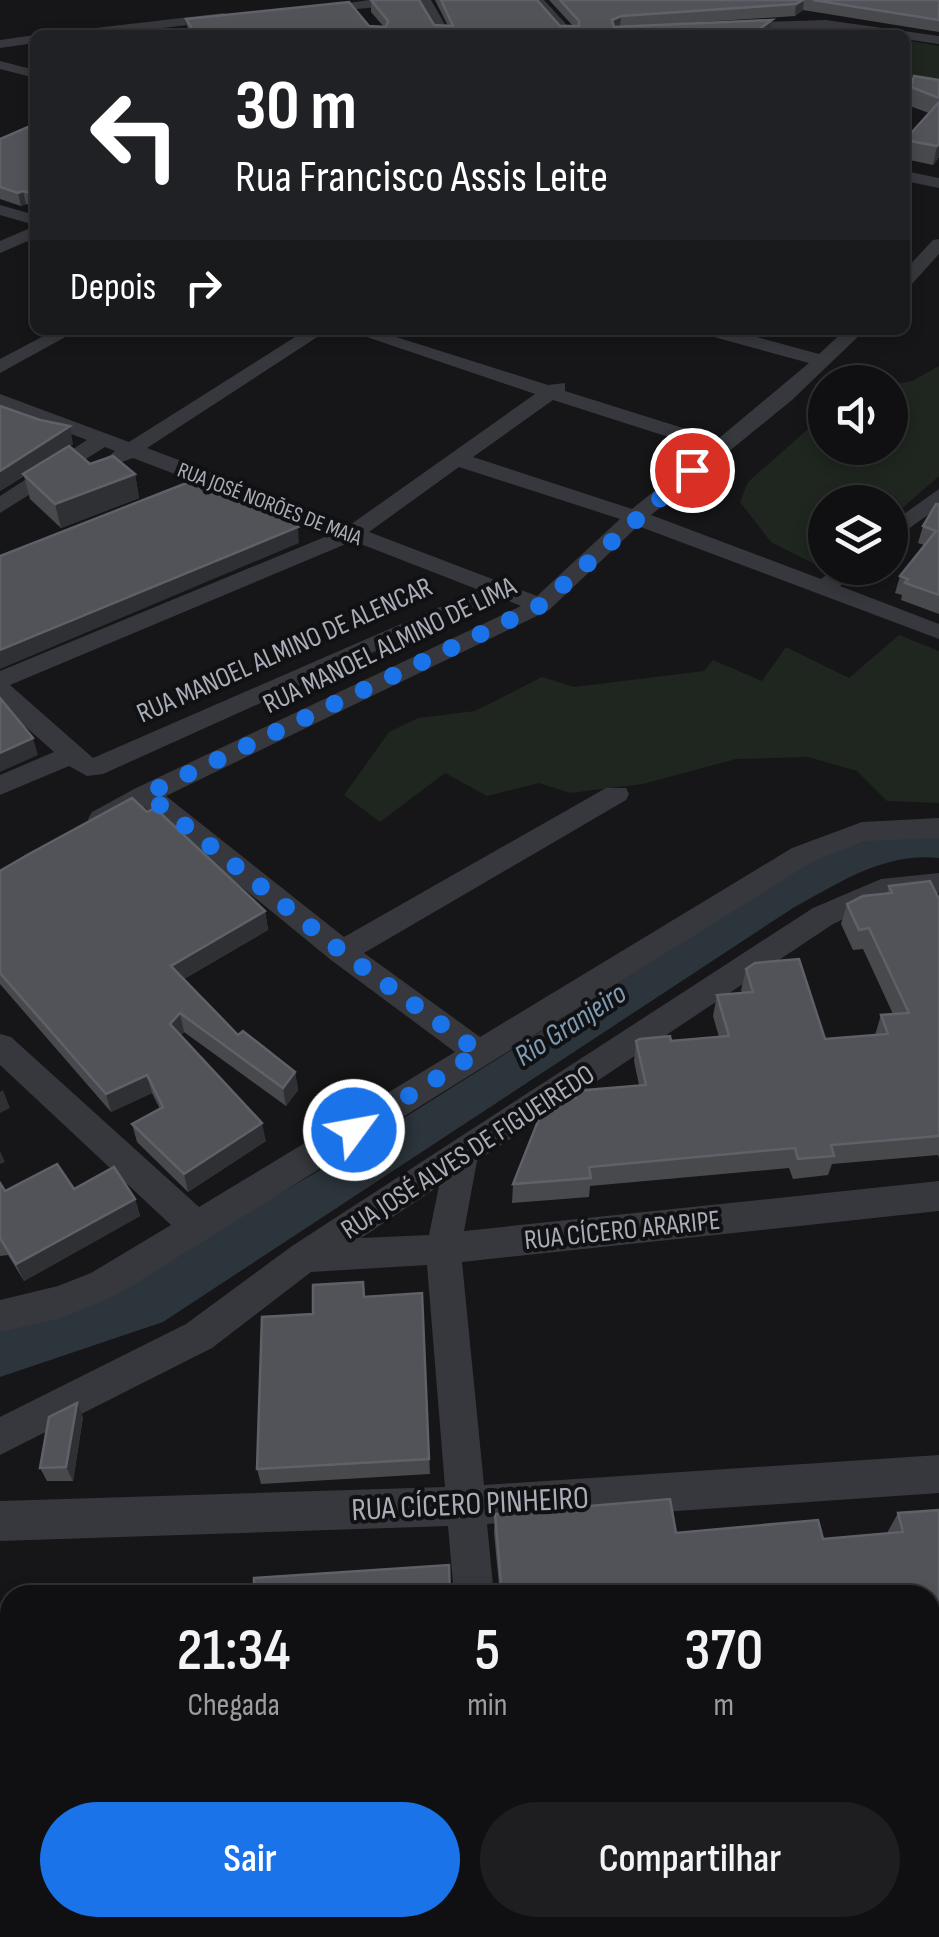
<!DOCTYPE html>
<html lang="pt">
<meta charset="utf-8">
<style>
:root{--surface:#101012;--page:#1e1e20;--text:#f1f3f6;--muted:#9c9d9f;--line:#303032;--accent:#1a73e8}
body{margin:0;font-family:"Sofia Sans Condensed",sans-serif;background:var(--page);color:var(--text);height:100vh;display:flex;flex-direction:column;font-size:38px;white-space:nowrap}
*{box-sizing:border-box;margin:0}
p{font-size:32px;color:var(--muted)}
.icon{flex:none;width:55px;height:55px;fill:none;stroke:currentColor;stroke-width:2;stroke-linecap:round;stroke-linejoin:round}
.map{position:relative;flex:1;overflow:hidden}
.details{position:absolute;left:0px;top:1585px;width:940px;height:352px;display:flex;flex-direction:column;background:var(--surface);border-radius:30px 30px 0 0;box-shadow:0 5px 15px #0003,0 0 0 2px var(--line)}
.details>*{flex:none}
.top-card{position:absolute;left:30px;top:30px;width:880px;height:305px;border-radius:15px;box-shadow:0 5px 15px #0003,0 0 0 2px var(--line);background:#202124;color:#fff;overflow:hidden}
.tools{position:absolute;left:808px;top:365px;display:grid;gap:20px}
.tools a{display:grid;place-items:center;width:100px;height:100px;border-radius:50%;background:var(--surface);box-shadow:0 5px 15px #0003,0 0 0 2px var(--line);font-size:50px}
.pin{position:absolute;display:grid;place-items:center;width:85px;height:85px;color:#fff;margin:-42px;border:5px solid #fff;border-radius:50%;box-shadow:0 2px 10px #0007}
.me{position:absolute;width:110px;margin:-55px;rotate:58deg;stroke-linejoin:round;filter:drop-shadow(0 0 8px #0008)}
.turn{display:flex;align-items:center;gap:35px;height:210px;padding:0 40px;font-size:45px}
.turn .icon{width:130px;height:130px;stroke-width:2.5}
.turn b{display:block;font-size:70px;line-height:85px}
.then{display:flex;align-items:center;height:95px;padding:0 40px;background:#0003;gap:20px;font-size:38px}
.eta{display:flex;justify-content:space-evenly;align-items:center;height:170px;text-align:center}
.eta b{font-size:60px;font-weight:600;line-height:70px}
.action{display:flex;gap:20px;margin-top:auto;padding:20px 40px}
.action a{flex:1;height:115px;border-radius:60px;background:var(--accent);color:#fff;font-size:40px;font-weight:600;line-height:115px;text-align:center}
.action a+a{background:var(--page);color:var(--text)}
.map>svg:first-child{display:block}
.green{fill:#1e261f}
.water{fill:#2c353c}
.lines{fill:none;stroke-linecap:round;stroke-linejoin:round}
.street{fill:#37383d;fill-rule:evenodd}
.secondary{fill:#45474d;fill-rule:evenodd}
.wall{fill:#47494d}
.shaded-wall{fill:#2f3033}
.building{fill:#525359;stroke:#5f6168;stroke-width:2.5}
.route{stroke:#1a73e8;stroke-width:18;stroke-dasharray:0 32.4}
.labels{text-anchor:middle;stroke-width:8;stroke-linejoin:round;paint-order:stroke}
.far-street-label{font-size:22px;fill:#a8adb8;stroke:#111113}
.street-label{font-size:28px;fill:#a8adb8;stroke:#111113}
.water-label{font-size:30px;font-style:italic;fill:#7f9bb3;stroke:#111113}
.near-street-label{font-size:32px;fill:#a8adb8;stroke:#111113}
</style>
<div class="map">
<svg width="939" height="1937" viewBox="0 0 939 1937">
<rect width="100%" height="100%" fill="#161618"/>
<g class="green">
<polygon points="905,40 939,46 939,91 905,85"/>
<polygon points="939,366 939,476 890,519 890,502 825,502 825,568 832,568 828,571 771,542 740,502 748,482 825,414 825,448 890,448 890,385 912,381"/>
<polygon points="899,635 939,651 939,803 887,801 857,771 808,757 736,759 643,784 570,793 539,783 487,796 445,773 380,822 344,795 389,732 418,718 475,711 542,677 574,687 704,671 713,660 762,681 786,647 849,678"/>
</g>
<path class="water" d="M939 833V858C884 852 839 883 793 908L163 1322 0 1377V1332L112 1290 334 1162 814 859 870 838Z"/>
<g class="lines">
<g class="street">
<polygon points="369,0 431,0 451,35 437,35 417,0 411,4 314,13 307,9"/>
<polygon points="530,0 544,0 576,35 562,35"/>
<polygon points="224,13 231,17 229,20 105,35 63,35 70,31"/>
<polygon points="826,20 939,36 939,44 905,39 905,35 826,28 732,31 725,27 732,23"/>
<polygon points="35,35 35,43 0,48 0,40"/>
<polygon points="0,61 35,70 35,78 0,69"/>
<polygon points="905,171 939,178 939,188 905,181"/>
<polygon points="0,205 35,215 35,225 0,215"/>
<polygon points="35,226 35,238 0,253 0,241"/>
<polygon points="939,239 939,254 911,285 905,286 905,270 933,240"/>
<polygon points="55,330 78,330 0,373 0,359"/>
<path d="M306 330H328L147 448 350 525 535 394 346 330H374L548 385 565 383V391L718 439 809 363 703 334 701 330H731L819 354 845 330H865L792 400 651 515 821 579 835 568H860L840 586 939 624V639L638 526 549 610 166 796 344 937 606 788H626L629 794 626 800 364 953 480 1037 792 848 862 822 939 818V838L865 841 812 862 117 1295 61 1318 0 1332V1300L58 1286 91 1273 171 1225 0 1065V1034L11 1037 199 1207 455 1052 331 960 144 807 102 828 92 826 88 819 92 812 136 788 521 606 501 598 480 604 103 774 87 776 69 766 0 795V775L54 752 0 704V671L332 534 133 458 119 463 112 461 108 457 115 451 105 447 0 513V496L87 440 0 407V394L129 442ZM553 400 706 449 632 509 473 457ZM459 467 620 519 537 596 369 532ZM353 541 479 590 93 758 10 685Z"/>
<polygon points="939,489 939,507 890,542 890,524"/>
<path d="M939 873V893L886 899 833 924 477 1161 464 1231 939 1181V1211L462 1262 484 1485 939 1455V1493L487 1524 494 1595H454L448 1526 0 1541V1501L445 1487 427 1265 311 1272 212 1348 0 1455V1417L186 1324 292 1246 813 908 881 879ZM439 1186 429 1235 361 1238Z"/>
<polygon points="480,1928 526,1928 527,1937 481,1937"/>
</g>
<polygon class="secondary" points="939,1895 939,1937 849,1937 853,1928 930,1928 930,1896"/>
</g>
<g class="wall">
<polygon points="371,0 434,25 448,26 435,0 537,0 560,26 573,26 549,0 939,0 939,32 803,10 795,16 640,26 772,20 771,32 766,35 190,35 188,31 186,19 384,27 371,12"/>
<polygon points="939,80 939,157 933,165 905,159 905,139 929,113 907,105 911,87"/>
<polygon points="35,124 35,206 26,204 21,206 0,199 0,139"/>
<polygon points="0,406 73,444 70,446 90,464 135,474 139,498 61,528 30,499 24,476 0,491"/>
<polygon points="939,504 939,614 901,600 902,595 895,593 900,576 924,545 918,543 923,526"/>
<polygon points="147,812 265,911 268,930 184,979 238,1035 295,1072 298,1090 286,1106 184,1032 181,1035 266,1141 188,1192 137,1142 132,1124 160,1109 152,1093 111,1112 0,984 0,871"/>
<polygon points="889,886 939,899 939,1158 938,1155 832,1164 828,1175 793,1179 789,1168 590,1186 589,1197 512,1203 513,1184 574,1098 575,1091 639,1085 634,1061 636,1041 671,1041 719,1037 713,1016 717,995 742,993 741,990 746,969 825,1039 875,1035 881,1015 893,1014 863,949 853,950 841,924 847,904 887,893"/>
<polygon points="0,1183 5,1191 74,1189 135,1199 140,1216 24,1281 8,1255 0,1256"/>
<polygon points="363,1282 365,1296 422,1293 430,1474 261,1484 257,1469 313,1314"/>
<polygon points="83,1417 73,1481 47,1481 40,1468"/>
<polygon points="939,1510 939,1868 932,1868 930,1862 930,1595 500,1595 494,1533 495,1514 676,1533 823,1539 887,1533 898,1513"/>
<polygon points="0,1630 10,1928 88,1928 87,1937 0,1937"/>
<polygon points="176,1928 251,1928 251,1937 182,1937 176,1930"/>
</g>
<g class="shaded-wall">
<polygon points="803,0 804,0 803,10 795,16 796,4"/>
<polygon points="621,16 620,27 611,32 612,20"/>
<polygon points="772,20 771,32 766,35 751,35"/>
<polygon points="939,143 939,157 933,165 937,146"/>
<polygon points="23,191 26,204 21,206 18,193"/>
<polygon points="70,426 73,444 0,491 0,471"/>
<polygon points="135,474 139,498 61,528 55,504"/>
<polygon points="298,527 299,543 0,669 0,650"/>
<polygon points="33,738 38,755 0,772 0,753"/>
<polygon points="265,911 268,930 175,984 171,966"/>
<polygon points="180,1013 184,1032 175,1042 170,1024"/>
<polygon points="295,1072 298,1090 286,1106 283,1088"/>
<polygon points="147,1075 152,1093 111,1112 106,1094"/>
<polygon points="3,1090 10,1108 0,1113 0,1092"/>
<polygon points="262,1123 266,1141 188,1192 184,1174"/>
<polygon points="0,1151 5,1162 0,1164"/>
<polygon points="135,1199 140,1216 24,1281 16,1264"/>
<polygon points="77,1403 83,1417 73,1481 66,1467"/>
<polygon points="77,1928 88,1928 87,1937"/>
</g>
<g class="building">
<polygon points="371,0 419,0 434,25 453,26 441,0 537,0 560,26 579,26 579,21 560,0 803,0 796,4 621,16 612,20 614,27 772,20 751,35 196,35 186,19 349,2 369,26 386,27 388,21"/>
<polygon points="813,0 939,0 939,20"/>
<polygon points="914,76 939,80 939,98 911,87"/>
<polygon points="939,102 939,143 937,146 905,140"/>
<polygon points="35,124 35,194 23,191 18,193 0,187 0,139"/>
<polygon points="0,406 40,420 70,426 0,471"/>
<polygon points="69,446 90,464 113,456 135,474 55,504 23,474"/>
<polygon points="202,477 221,492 236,487 253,501 261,498 298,527 0,650 0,556"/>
<polygon points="936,504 939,504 939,595 905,583 908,579 900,576 936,531 923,526"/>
<polygon points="0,698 33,738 0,753"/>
<polygon points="132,798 147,812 155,808 265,911 171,966 238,1035 243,1031 295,1072 283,1088 180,1013 170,1024 262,1123 184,1174 132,1124 163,1107 147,1075 106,1094 0,973 0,871 29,854"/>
<polygon points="930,881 939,899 939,1136 831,1145 834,1156 798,1159 795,1148 589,1167 591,1178 513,1184 546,1101 576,1098 575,1091 646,1085 636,1041 640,1039 670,1036 671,1041 729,1036 717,995 753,992 746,969 755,963 799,959 825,1039 888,1034 881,1015 909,1013 869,928 859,930 847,904 863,896 892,893 889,886"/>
<polygon points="57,1164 74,1189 114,1167 135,1199 16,1264 0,1238 0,1183 5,1191"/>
<polygon points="363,1282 364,1297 422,1293 429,1459 257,1469 262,1317 313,1314 313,1285"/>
<polygon points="77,1403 66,1467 40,1468 49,1417"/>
<polygon points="670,1499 676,1533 818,1520 823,1539 903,1532 898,1513 939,1510 939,1838 930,1839 930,1595 502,1595 495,1514"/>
<polygon points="449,1565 450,1595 254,1595 254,1578"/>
<polygon points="10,1628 10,1928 33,1928 0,1931 0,1630"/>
<polygon points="37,1928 72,1928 37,1931"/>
<polygon points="176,1928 217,1928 176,1930"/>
</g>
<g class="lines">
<polyline class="route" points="354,1130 479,1052 342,952 146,794 541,605 692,470"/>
</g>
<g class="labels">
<g class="far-street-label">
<text transform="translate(270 503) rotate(21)" y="8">RUA JOSÉ NORÕES DE MAIA</text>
</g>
<g class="street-label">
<text transform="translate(389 644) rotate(-26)" y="10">RUA MANOEL ALMINO DE LIMA</text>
<text transform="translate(284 649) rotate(-24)" y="10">RUA MANOEL ALMINO DE ALENCAR</text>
<text transform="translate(467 1151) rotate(-33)" y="10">RUA JOSÉ ALVES DE FIGUEIREDO</text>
<text transform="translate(622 1229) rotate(-6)" y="10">RUA CÍCERO ARARIPE</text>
</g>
<g class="water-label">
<text transform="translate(570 1024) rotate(-33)" y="10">Rio Granjeiro</text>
</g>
<g class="near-street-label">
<text transform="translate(470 1503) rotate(-3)" y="11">RUA CÍCERO PINHEIRO</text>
</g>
</g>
</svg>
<div class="tools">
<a><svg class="icon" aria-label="sound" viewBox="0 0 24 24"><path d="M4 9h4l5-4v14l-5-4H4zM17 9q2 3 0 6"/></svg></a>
<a><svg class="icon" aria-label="layers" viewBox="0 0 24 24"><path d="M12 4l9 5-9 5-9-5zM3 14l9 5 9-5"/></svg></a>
</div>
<div class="pin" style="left:692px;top:470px;background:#d93025"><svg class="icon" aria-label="arrive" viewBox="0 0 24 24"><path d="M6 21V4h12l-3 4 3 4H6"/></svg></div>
<svg class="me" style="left:354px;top:1130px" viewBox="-20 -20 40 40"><circle r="17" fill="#1a73e8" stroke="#fff" stroke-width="3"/><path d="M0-11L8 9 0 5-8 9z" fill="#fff"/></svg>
<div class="top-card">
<div class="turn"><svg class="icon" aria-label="left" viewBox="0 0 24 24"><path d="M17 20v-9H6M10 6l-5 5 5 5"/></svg><div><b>30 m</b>Rua Francisco Assis Leite</div></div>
<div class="then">Depois<svg class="icon" aria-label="right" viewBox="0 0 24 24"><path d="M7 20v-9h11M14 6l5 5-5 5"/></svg></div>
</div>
<section class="details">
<div class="eta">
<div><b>21:34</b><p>Chegada</p></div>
<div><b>5</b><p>min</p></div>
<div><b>370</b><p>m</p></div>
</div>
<div class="action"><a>Sair</a><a>Compartilhar</a></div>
</section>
</div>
